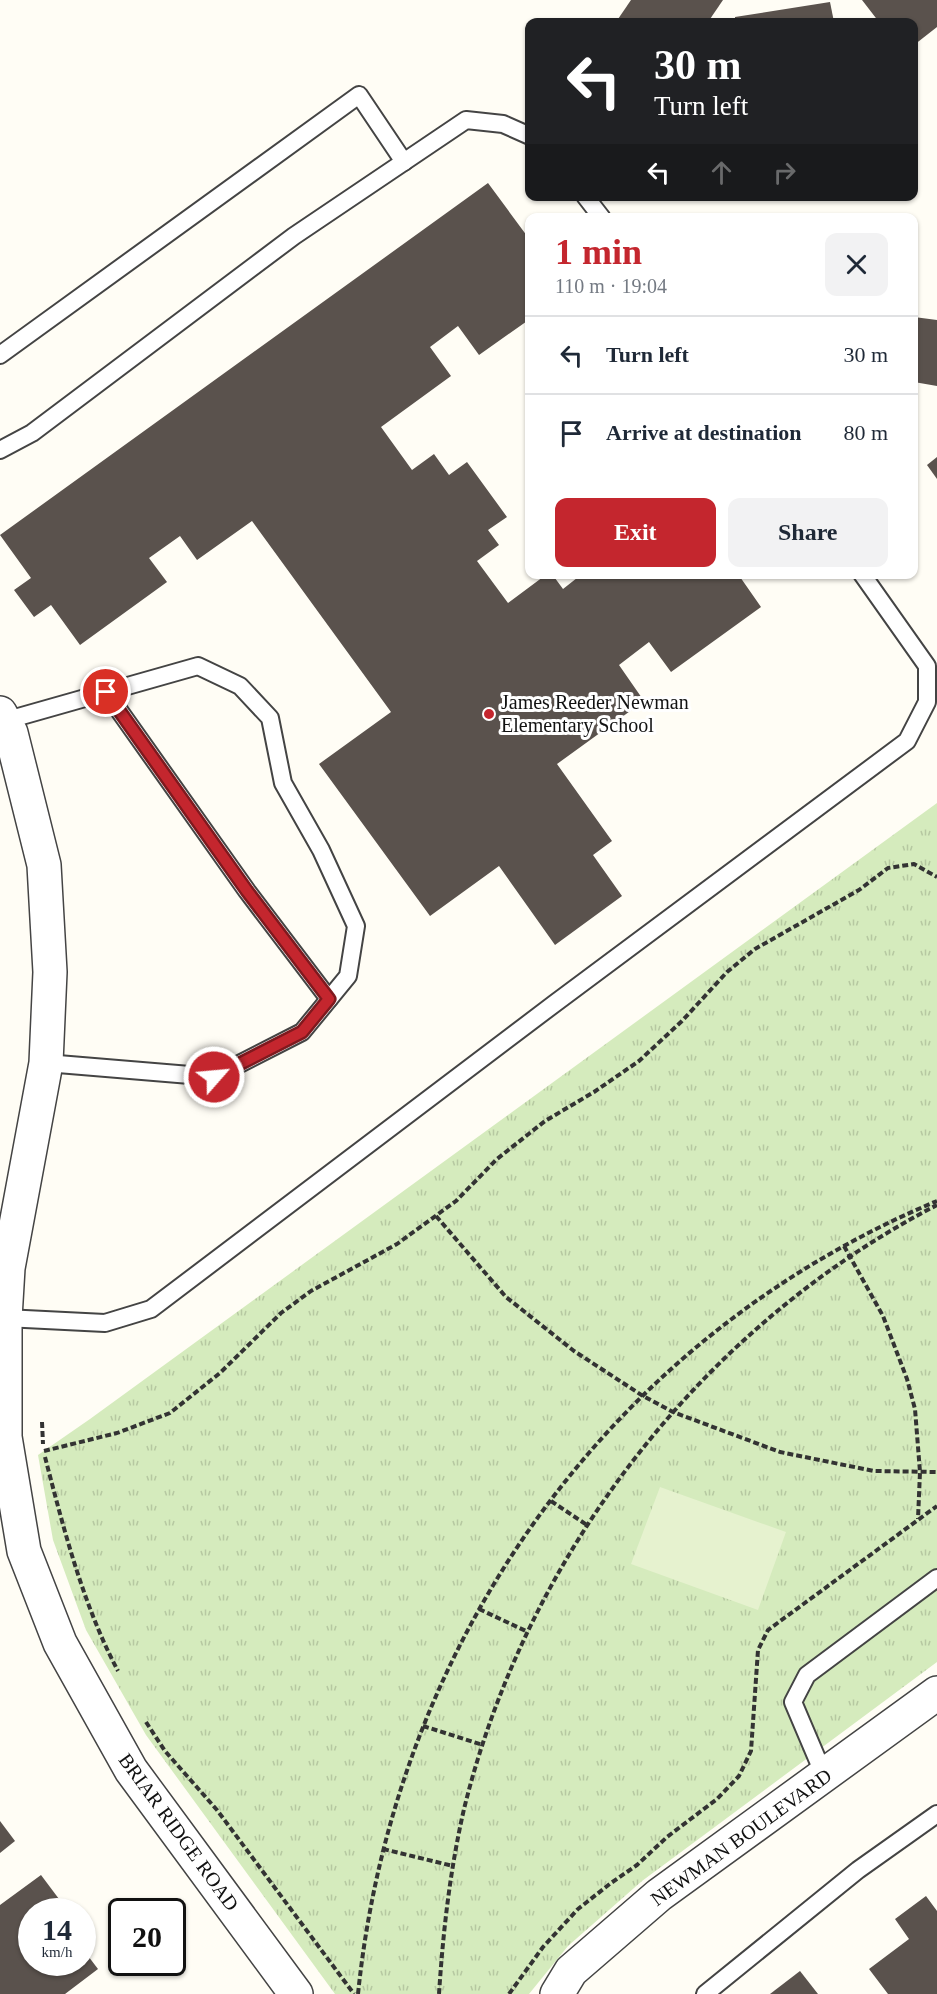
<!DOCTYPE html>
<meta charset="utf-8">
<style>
:root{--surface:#fff;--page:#f2f2f3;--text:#1f2937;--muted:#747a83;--line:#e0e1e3;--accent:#c4262e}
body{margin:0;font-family:"Times New Roman",serif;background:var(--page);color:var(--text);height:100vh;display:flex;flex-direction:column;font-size:22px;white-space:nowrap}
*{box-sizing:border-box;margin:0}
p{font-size:20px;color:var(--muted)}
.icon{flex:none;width:33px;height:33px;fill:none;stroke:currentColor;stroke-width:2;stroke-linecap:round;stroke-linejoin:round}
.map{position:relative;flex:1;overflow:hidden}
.drawer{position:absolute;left:525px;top:213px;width:393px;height:366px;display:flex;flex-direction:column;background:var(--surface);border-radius:12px;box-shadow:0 2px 4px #0004}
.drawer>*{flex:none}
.hud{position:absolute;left:525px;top:18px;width:393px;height:183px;border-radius:12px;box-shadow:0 2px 4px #0004;background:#202124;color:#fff;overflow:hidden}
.speed{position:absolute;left:18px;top:1898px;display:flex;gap:12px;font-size:30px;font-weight:700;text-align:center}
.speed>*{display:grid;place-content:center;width:78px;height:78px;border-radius:50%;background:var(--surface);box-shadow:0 2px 4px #0004;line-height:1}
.speed small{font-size:15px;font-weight:400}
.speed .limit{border:3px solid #111;border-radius:9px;background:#fff;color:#111}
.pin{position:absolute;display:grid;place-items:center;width:51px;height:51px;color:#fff;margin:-26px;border:3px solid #fff;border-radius:50%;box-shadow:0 2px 6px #0007}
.me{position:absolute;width:66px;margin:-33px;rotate:63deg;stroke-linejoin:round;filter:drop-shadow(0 0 4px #0008)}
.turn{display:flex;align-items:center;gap:21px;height:126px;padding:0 30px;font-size:27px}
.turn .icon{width:78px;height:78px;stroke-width:2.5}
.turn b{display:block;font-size:42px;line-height:51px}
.lanes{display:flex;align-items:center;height:57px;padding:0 30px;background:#0003;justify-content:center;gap:30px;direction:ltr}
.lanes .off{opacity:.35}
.round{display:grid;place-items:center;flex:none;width:63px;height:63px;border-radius:12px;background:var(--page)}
.headline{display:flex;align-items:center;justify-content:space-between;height:102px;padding:0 30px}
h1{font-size:36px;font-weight:600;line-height:45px;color:var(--accent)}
.primary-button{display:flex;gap:12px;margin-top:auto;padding:12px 30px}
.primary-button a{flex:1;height:69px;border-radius:12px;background:var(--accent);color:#fff;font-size:24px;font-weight:600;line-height:69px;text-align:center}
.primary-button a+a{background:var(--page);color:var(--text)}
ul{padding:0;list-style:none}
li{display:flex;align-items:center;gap:18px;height:78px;padding:0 30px;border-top:2px solid var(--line)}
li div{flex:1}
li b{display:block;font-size:22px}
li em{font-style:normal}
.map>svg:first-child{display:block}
.park{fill:url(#park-tufts)}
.pitch{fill:#e6f2cf}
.building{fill:#5a524d}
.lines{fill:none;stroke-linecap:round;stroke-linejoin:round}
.lane-casing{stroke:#444;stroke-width:20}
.street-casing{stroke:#444;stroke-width:36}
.path{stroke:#333;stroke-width:4;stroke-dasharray:6 3;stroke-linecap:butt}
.lane{stroke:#fff;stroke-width:16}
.street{stroke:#fff;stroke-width:33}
.route-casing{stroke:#7f191e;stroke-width:15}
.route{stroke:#c4262e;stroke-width:10}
.poi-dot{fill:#c4262e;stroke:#fff;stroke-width:2}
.labels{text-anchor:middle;stroke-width:6;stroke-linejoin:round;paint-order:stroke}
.poi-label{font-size:20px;fill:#111;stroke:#fff;text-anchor:start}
.street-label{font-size:20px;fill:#111;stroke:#fff}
</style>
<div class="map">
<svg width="937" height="1994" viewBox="0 0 937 1994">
<defs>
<pattern id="park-tufts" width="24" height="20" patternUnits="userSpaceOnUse" patternTransform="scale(1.5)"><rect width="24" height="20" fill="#d5ebbd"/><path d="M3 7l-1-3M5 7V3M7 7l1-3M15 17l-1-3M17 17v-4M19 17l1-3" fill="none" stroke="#b6c8a1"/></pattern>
</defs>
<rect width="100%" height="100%" fill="#fffdf5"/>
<polygon class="park" points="937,803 937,1662 642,1881 568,1946 529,1994 335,1994 146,1735 86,1630 53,1540 38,1455 90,1419"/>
<polygon class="pitch" points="660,1487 786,1532 758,1610 631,1564"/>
<g class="building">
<polygon points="631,0 723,0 708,22 616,22"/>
<polygon points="862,0 937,0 937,27 914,45 914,22 879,22"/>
<polygon points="830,2 834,22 735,22 735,17"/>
<polygon points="488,183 530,240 530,319 479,355 458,326 430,347 451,376 381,427 412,470 434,454 449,475 467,462 507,517 488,530 499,545 477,561 508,603 547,574 552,574 563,589 582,574 738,574 761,607 671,672 649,642 619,665 644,701 557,764 612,841 593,855 622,896 555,945 499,866 430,916 319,764 391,712 252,521 197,560 180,536 149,558 167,582 80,645 51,605 34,617 14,590 31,578 0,535"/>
<polygon points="914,317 937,320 937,386 914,382"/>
<polygon points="937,457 937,479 927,465"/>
<polygon points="0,1821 15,1841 0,1853"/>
<polygon points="41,1875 68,1911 32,1911 32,1962 82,1962 82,1948 98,1969 65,1994 0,1994 0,1905"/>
<polygon points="926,1896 937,1911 937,1994 888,1994 869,1969 909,1939 895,1919"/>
<polygon points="800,1971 818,1994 770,1994"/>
</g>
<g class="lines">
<g class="lane-casing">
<g id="lane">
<polyline points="585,196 602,218"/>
<polyline points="0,355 359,95 404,162"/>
<polyline points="0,450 32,433 294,236 466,120 503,124 530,136"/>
<polyline points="106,692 247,891 329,999"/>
<polyline points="4,721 198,666 240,686 270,718 283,783 321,850 356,926 348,976 302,1032 214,1077 46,1063"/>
<polyline points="5,1318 105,1323 151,1309 554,1004 907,741 927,702 927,666 862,574"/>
<polyline points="824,1775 793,1702 807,1675 937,1578"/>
<polyline points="705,1994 858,1870 937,1814"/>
</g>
</g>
<g class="street-casing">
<g id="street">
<polyline points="0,713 11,733 44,865 50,972 46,1063 8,1268 5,1318 5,1437 24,1551 60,1643 131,1770 296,1994"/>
<polyline points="557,1994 571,1971 659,1895 937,1693"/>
</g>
</g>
<g class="path">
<polyline points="436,1216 506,1297 574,1351 643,1396 673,1412 780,1452 874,1471 937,1472"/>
<polyline points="844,1246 883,1316 907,1379 915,1409 920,1472 918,1519"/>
<polyline points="42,1422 43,1444"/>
<polyline points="44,1451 117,1433 170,1413 220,1373 281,1313 311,1291 397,1244 456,1201 497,1159 545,1121 594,1092 639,1061 682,1021 727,972 755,949 859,890 888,868 914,864 937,877"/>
<path d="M45 1457C64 1530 83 1605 118 1671"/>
<polyline points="551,1501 587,1525"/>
<polyline points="479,1609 528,1632"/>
<polyline points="146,1722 165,1751 217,1810 354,1994"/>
<polyline points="423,1726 483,1745"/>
<polyline points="383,1849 453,1866"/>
<path d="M358 1994C394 1643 609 1338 937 1201"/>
<path d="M439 1994C443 1932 450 1870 464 1809 527 1553 703 1326 937 1205"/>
<polyline points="509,1994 543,1947 578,1909 611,1883 637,1865 667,1837 717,1799 739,1776 751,1751 758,1650 768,1630 937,1506"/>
</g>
<use href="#lane" class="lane"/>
<use href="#street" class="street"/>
</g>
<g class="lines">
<g class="route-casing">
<polyline id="route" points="106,692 247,891 329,999 302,1032 214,1077"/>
</g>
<use href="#route" class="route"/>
</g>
<circle class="poi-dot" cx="489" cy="714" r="6"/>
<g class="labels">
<g class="poi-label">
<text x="501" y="709">James Reeder Newman<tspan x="501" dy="23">Elementary School</tspan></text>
</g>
<g class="street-label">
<text transform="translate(179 1832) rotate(54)" y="7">BRIAR RIDGE ROAD</text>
<text transform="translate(741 1837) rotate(-36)" y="7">NEWMAN BOULEVARD</text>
</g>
</g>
</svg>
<div class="speed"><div>14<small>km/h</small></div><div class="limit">20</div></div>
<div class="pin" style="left:106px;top:692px;background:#d93025"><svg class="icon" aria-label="arrive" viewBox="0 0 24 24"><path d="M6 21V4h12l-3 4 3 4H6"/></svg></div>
<svg class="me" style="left:214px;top:1077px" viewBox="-20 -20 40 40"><circle r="17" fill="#c4262e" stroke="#fff" stroke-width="3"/><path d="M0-11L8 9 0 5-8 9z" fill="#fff"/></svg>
<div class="hud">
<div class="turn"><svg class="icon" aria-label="left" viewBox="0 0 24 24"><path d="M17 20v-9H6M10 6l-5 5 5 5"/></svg><div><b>30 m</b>Turn left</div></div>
<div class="lanes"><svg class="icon" aria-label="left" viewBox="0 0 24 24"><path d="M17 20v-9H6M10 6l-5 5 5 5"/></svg><svg class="icon off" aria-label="ahead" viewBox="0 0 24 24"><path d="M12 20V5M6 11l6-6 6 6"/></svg><svg class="icon off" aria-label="right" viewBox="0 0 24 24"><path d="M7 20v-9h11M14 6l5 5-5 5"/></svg></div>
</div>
<section class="drawer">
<div class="headline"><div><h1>1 min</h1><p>110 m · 19:04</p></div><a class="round"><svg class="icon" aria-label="close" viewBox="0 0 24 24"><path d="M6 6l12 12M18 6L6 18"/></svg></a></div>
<ul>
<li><svg class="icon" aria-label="left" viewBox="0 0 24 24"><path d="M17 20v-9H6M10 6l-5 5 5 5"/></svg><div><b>Turn left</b></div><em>30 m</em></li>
<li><svg class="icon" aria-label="arrive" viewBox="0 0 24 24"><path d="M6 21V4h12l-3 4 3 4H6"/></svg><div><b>Arrive at destination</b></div><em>80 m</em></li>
</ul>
<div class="primary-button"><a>Exit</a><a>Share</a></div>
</section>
</div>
